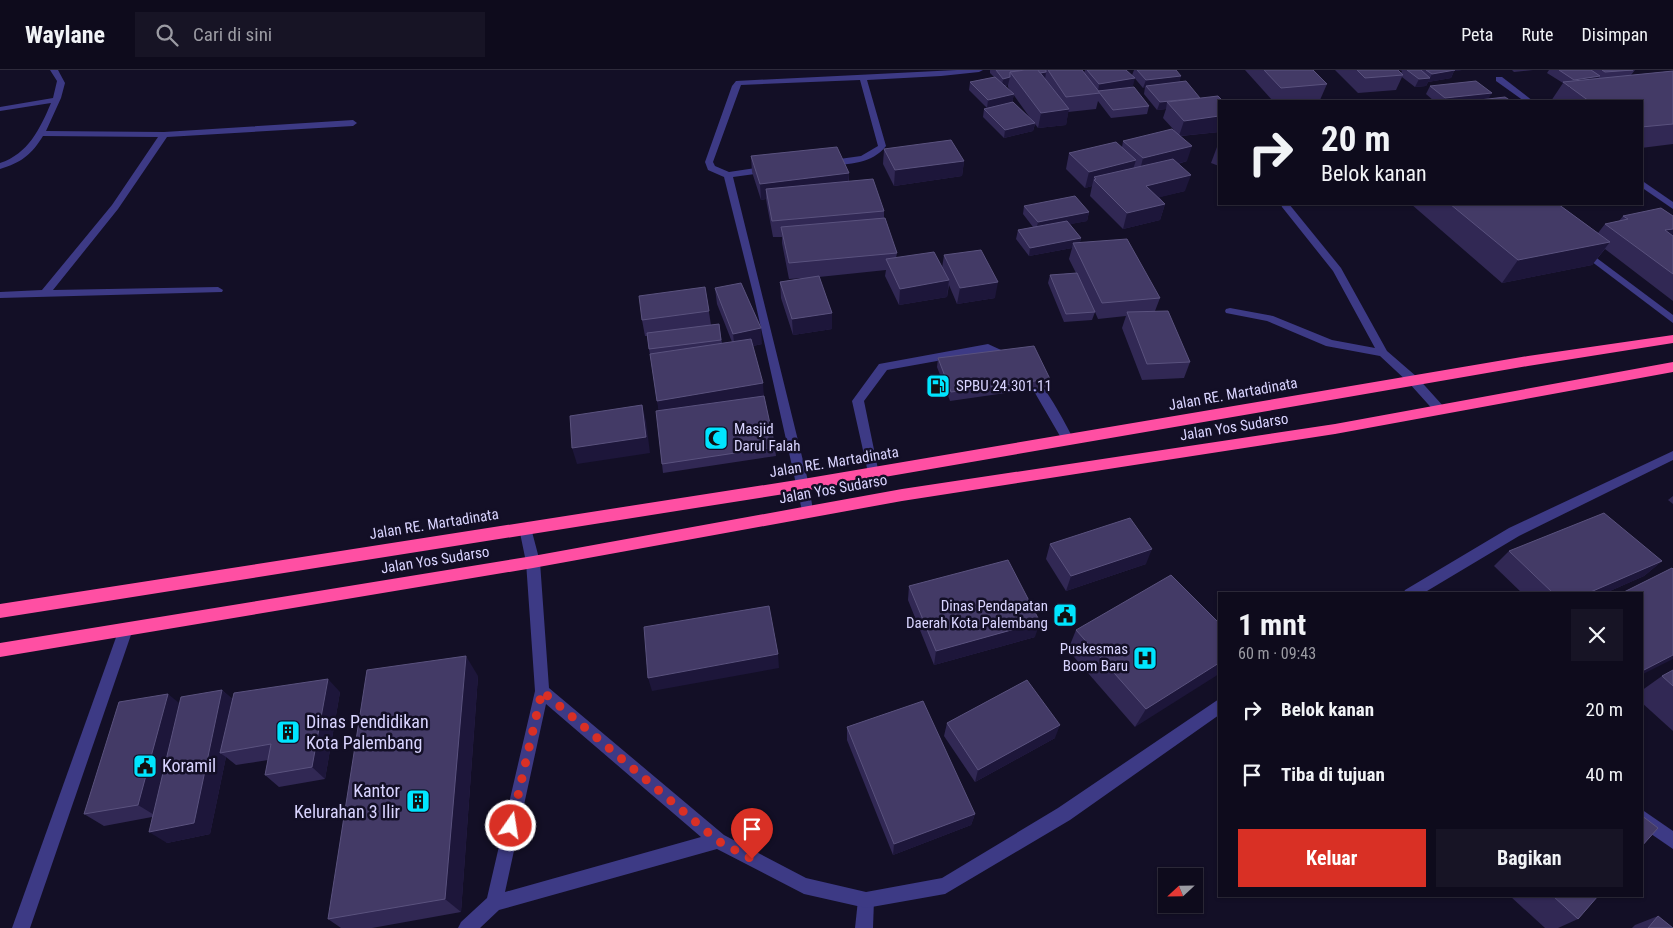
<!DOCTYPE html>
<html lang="id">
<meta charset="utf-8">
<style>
:root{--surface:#0e0b1c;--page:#171425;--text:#f1f3f6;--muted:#9b9ba3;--line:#2e2b3b;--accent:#d93025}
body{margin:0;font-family:"Roboto Condensed",sans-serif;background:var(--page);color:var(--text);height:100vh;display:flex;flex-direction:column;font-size:19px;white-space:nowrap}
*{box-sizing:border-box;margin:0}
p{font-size:16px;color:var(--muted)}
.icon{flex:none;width:28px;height:28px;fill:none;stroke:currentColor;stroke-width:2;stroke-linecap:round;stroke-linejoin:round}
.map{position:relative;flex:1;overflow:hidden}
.panel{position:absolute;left:1218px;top:522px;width:425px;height:305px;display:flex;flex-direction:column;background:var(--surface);border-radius:0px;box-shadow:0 1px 4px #0004,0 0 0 1px var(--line)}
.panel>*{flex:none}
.hud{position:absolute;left:1218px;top:30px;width:425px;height:105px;border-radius:0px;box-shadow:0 1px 4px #0004,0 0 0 1px var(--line);background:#0e0b1c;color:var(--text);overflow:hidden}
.needle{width:32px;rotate:248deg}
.controls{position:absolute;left:1158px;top:798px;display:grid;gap:10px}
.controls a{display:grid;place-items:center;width:45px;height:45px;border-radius:0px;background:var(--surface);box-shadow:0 1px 4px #0004,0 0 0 1px var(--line);font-size:25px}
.pin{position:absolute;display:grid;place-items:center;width:42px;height:42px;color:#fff;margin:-51px -21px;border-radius:50% 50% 50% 0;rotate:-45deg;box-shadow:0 0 5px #0007}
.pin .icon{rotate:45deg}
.me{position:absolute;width:55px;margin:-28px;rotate:13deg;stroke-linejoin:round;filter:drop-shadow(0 0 4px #0008)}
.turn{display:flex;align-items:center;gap:18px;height:105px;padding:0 20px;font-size:22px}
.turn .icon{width:65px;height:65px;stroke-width:2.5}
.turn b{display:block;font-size:35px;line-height:42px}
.round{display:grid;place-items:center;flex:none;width:52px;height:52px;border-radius:0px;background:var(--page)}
.summary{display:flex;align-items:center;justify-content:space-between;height:85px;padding:0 20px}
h1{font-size:30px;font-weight:700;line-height:38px}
.cta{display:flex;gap:10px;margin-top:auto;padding:10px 20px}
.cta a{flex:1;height:58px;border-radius:0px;background:var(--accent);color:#fff;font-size:20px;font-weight:700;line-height:58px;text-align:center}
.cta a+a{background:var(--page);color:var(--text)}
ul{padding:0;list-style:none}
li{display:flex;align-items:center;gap:15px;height:65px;padding:0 20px}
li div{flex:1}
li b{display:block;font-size:19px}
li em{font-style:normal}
header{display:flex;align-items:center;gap:30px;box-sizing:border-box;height:70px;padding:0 25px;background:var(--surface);border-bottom:1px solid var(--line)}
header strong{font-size:24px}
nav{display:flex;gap:28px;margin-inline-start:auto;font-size:18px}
.search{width:350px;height:45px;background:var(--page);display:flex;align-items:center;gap:12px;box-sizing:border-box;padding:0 18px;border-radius:0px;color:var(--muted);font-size:19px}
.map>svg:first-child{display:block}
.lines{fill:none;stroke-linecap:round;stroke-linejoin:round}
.lane{fill:#3d3a85;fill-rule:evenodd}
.street{fill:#3d3a85;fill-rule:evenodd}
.highway{fill:#ff4fa3;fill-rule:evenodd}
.wall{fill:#312854;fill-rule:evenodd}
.shaded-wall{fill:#1d163a}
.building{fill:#433a66;stroke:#5a527e}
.route{stroke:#d93025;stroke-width:9;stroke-dasharray:0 16.2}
.labels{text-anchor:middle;stroke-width:5;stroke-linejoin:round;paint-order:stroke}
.poi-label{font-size:15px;fill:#d9d4ff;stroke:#130f26;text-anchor:start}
.street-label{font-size:15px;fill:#d9d4ff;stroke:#130f26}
.near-poi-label{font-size:18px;fill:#d9d4ff;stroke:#130f26;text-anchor:start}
</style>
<header>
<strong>Waylane</strong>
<div class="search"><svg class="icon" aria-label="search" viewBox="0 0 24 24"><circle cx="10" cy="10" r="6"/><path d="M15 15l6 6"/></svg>Cari di sini</div>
<nav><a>Peta</a><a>Rute</a><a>Disimpan</a></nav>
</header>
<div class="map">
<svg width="1673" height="858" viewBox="0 0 1673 858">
<rect width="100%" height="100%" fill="#130f26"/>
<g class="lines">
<g class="lane">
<polygon points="1281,134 1289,134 1341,198 1387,281 1417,307 1444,337 1446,340 1444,343 1436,343 1409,313 1380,286 1326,276 1267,251 1226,243 1225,241 1226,239 1230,238 1273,246 1332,270 1375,278 1333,201 1282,137"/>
<polygon points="988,274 1012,285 1013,288 1008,292 987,282 887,300 864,331 879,404 877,407 869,407 852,331 879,294"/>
<path d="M1027 302C1042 307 1066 355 1074 370L1072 373H1064L1035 323 1021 306Z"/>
<polygon points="866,822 872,824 874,830 873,858 855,858 858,830 860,824"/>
</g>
<g class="street">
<path d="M50 0H58L65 13 61 28 46 61 164 62 353 50 357 53 353 56 167 67 118 139 53 220 218 217 223 220 222 222 0 228V222L42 220 112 135 158 67 43 66C32 84 21 93 0 99V93C28 84 40 59 51 33L0 41V37L53 28 57 11Z"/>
<path d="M957 0H983L979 2 941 6 867 10 886 76C872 94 849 94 828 96L824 93 825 91 861 86 878 76 860 10 741 15 713 92 715 96 729 102 769 96 773 99 769 102 733 107 809 415 813 441 811 445H803L754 227 724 107 708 100 705 92 732 16 736 11Z"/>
<polygon points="1496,7 1502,7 1533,31 1524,31 1496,11"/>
<polygon points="1641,110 1673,132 1673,139 1641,117"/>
<polygon points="1582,177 1673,245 1673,253 1579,182 1577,180"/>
<polygon points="1673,381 1673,390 1519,466 1422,524 1403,524 1405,520 1509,458"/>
<path d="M525 453 530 454 531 458 540 492 549 618 724 765 806 808 866 822 942 808 1058 738 1219 629V645L1070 750 945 824 866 838 804 824 717 779 499 840 480 858H458L461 852 487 828 535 621 526 492 519 458 520 454ZM546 634 701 767 505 822Z"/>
<polygon points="126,553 131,555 133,559 30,858 12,858 119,559 121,555"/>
<polygon points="1641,739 1673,761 1673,779 1641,757"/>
</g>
<g class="highway">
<polygon points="1673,265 1673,273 1528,296 803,421 0,548 0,534 803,409 1528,286"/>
<polygon points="1673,292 1673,302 1335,364 902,431 533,498 0,587 0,573 533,486 902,419 1335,354"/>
</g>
</g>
<g class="wall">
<path d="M990 0H1082L1084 3 1085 0H1126L1133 16 1107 20 1149 36 1147 44 1111 48 1098 31 1096 39 1068 42 1066 55 1038 58 1035 54 1033 61 1004 68 983 47 984 39 987 38 969 20 970 12 994 7 990 3ZM1008 15V17L1033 52 1012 33 1014 24 1005 16Z"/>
<polygon points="1134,0 1176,0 1180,12 1200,29 1219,62 1181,66 1187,91 1178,94 1185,121 1159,127 1165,134 1160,150 1123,159 1090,126 1092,116 1085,118 1066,99 1069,83 1122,77 1123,71 1174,60 1163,48 1166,39 1157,40 1144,24 1145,17 1143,18 1132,5"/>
<polygon points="1245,0 1313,0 1327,14 1320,30 1302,31 1273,31"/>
<polygon points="1335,0 1398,0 1401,3 1402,1 1399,0 1462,0 1454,1 1451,8 1428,12 1426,16 1415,17 1402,7 1396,20 1358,23"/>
<polygon points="1512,0 1533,0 1514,2"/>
<polygon points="1549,0 1635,0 1631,5 1673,1 1673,74 1641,78 1641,31 1551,31 1563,13 1547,3"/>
<polygon points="1430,16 1488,29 1511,31 1434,31 1426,24"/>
<polygon points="1219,75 1219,96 1211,93 1217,77"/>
<polygon points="884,79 964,91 962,106 894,116 883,94"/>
<polygon points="751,86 849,103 849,111 884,141 884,148 897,183 896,188 942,198 944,185 995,228 957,234 949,215 947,227 899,235 885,206 886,200 819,207 832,243 832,259 793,265 781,228 780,212 804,208 789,209 782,173 782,167 773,167 767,135 766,129 761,130 752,102"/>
<polygon points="1411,134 1558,134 1598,163 1605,154 1619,151 1623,146 1673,146 1673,231 1605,179 1592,195 1502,213"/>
<polygon points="1024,136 1089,142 1087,151 1070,154 1081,168 1080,172 1160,228 1155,241 1190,292 1184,308 1142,310 1122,258 1126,246 1098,249 1095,242 1092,250 1064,252 1048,213 1050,205 1076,203 1069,189 1072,178 1029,186 1016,169 1018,160 1033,157 1023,144"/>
<polygon points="705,217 711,255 719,254 722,273 732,272 717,234 715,218 762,274 753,276 775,377 776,386 663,403 662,394 659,341 649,279 647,266 645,266 642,250"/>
<polygon points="938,288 1050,309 1048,317 950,331 937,297"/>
<polygon points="1673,426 1673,434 1668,430"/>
<polygon points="1050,474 1146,494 1066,521 1046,489"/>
<polygon points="1509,481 1662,491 1644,506 1603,524 1523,524 1494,496"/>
<polygon points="909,516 1035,567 934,595 908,530"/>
<polygon points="1219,553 1135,657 1068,580 1076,560"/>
<polygon points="1673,600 1673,661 1641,632 1641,621 1662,606"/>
<polygon points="478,606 461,842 372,858 341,858 328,849"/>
<polygon points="222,620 232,629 340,622 325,709 279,717 265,705 268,690 236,695 226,687 210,764 167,773 152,747 104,756 84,744 180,633"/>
<polygon points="947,653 1055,668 975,712 944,666"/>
<polygon points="847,657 975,744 971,755 893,785 847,670"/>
<polygon points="1510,826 1598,826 1578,849 1558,858 1545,858"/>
<polygon points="1658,846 1673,858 1632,858 1635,855"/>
</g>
<g class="shaded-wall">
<polygon points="1450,0 1462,0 1454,1 1451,8 1428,12 1432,4"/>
<polygon points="1046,2 1045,10 1032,4"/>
<polygon points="1181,6 1179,14 1146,16 1145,17 1143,18 1146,10"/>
<polygon points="1600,6 1594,14 1569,18 1574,10"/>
<polygon points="1010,7 1008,15 1002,16 1003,9"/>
<polygon points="1135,8 1133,16 1098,22 1099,14"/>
<polygon points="1430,8 1426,16 1415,17 1419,9"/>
<polygon points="1492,23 1487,31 1443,31 1445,28"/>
<polygon points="1014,24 1012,33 987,38 988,30"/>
<polygon points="1200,28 1198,36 1167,32 1166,39 1157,40 1160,32"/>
<polygon points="1069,39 1066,55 1038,58 1041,43"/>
<polygon points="1219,46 1219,62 1179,66 1184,51"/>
<polygon points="1035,53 1033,61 1004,68 1005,60"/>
<polygon points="1192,76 1187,91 1139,104 1143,88"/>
<polygon points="1136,90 1131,106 1094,107 1092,116 1085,118 1089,102"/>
<polygon points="964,91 962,106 894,116 895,100"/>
<polygon points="849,103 848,119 766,119 766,129 761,130 760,114"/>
<polygon points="1191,105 1185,121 1141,132 1146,116"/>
<polygon points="1165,134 1160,150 1123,159 1127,143"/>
<polygon points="1089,142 1087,151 1036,161 1038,152"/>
<polygon points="1673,159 1673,172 1665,160"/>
<polygon points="1081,168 1079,176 1073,173 1072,178 1029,186 1030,178"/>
<polygon points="1610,172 1592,195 1502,213 1518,190"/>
<polygon points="949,210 947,227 899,235 900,219"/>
<polygon points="998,212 995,228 957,234 960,218"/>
<polygon points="832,243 832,259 793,265 792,249"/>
<polygon points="761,258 762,274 735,280 733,264"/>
<polygon points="763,313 764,330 660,347 657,331"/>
<polygon points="642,335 646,351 650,383 577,394 572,378"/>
<polygon points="1152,479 1146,494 1066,521 1071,506"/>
<polygon points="1662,491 1644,506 1603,524 1586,524"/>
<polygon points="1040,552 1035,567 934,595 936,581"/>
<polygon points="778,584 779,598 652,621 648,608"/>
<polygon points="1673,585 1673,589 1641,605 1641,602 1644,600"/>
<polygon points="466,586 478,606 461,842 445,829"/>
<polygon points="1219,593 1219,604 1135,657 1146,639"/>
<polygon points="328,609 340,622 325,709 312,697"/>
<polygon points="222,620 237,633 220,683 226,687 210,764 167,773 149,762"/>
<polygon points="168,624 184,637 156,746 138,735"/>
<polygon points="1060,655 1055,668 975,712 978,700"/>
<polygon points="975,744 971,755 893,785 894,774"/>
</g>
<g class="building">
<polygon points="996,0 1021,0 1010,2 1010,7 1003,9"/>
<polygon points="1025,0 1038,0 1069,39 1041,43 1010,2"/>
<polygon points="1038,0 1046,0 1046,2 1040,3"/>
<polygon points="1048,0 1082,0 1100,23 1066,27"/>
<polygon points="1087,0 1126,0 1135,8 1099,14"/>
<polygon points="1137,0 1176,0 1181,6 1146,10"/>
<polygon points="1264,0 1313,0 1327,14 1281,18"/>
<polygon points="1357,0 1398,0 1403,5 1365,8"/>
<polygon points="1407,0 1421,0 1430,8 1419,9"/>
<polygon points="1426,0 1455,0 1432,4"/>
<polygon points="1559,0 1591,0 1600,6 1574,10"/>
<polygon points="1602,0 1633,0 1605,2"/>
<polygon points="1673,1 1673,54 1641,57 1641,31 1589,31 1563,12"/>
<polygon points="995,7 1014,24 988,30 970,12"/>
<polygon points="1186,11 1200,28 1160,32 1146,16"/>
<polygon points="1476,11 1492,23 1445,28 1430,16"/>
<polygon points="1134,17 1149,36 1113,40 1098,21"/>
<polygon points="1218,26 1223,31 1219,31 1219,46 1184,51 1167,32"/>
<polygon points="1505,27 1511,31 1471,31"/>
<polygon points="1013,32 1035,53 1005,60 984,39"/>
<polygon points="1172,59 1192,76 1143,88 1123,71"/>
<polygon points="951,70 964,91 895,100 884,79"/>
<polygon points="1116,72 1136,90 1089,102 1069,83"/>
<polygon points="837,77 849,103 760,114 751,86"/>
<polygon points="1173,89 1191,105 1146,116 1165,134 1127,143 1094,110 1096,109 1094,107"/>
<polygon points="873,109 884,141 772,151 766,119"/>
<polygon points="1075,126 1089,142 1038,152 1024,136"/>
<polygon points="1450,134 1558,134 1610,172 1518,190"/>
<polygon points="1661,138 1673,146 1673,159 1665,160 1673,166 1673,204 1605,154 1628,149 1623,146"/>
<polygon points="885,148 897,183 789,193 781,157"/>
<polygon points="1067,151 1081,168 1030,178 1018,160"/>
<polygon points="1127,169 1160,228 1102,233 1073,173"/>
<polygon points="981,180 998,212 960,218 944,185"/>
<polygon points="934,182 949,210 900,219 886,189"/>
<polygon points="1077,203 1095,242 1066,244 1050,205"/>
<polygon points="819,206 832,243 792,249 780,212"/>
<polygon points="741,213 761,258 733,264 715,218"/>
<polygon points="705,217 709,241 642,250 639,226"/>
<polygon points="1168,241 1190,292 1147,294 1127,242"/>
<polygon points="719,254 721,270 649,279 647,263"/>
<polygon points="751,269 763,313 657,331 650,284"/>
<polygon points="1034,276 1050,309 951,322 938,288"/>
<polygon points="764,326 775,377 662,394 656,341"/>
<polygon points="642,335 646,367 572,378 570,346"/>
<polygon points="1604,443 1662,491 1586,524 1554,524 1509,481"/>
<polygon points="1130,448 1152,479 1071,506 1050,474"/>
<polygon points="1008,490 1040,552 936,581 909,516"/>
<polygon points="1672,498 1673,499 1673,585 1644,600 1641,598 1641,524 1620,524"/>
<polygon points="1171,505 1219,553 1219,593 1146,639 1076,560"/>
<polygon points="769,536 778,584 648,608 644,557"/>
<polygon points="466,586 445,829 328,849 367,600"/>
<polygon points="1673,600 1673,616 1662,606"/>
<polygon points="328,609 312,697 265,705 271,674 220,683 234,623"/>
<polygon points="1027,610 1060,655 978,700 947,653"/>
<polygon points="222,620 194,753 149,762 181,627"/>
<polygon points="168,624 138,735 84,744 119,632"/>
<polygon points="923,631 975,744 894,774 847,657"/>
<polygon points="1641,745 1658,758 1641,777"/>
<polygon points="1553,826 1598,826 1578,849"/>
<polygon points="1658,846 1673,858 1648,858"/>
</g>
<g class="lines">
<polyline class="route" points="511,756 542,621 718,771 752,789"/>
</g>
<defs>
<g id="fuel-square" transform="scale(1.25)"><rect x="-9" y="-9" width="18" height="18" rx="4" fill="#00e5ff" stroke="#130f26"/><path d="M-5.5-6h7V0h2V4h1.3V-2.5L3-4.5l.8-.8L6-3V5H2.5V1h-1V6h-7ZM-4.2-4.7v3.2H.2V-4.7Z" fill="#111"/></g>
<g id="mosque-square" transform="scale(1.25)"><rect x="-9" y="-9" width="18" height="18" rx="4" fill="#00e5ff" stroke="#130f26"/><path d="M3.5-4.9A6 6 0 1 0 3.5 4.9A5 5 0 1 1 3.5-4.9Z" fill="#111"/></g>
<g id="civic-square" transform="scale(1.25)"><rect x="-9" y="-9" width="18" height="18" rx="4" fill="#00e5ff" stroke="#130f26"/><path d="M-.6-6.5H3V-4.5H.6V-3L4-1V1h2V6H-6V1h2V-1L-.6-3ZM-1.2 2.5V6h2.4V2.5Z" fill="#111"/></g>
<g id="hospital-square" transform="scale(1.25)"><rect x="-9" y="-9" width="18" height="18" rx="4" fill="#00e5ff" stroke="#130f26"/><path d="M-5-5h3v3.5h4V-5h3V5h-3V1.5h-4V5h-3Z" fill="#111"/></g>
<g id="building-square" transform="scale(1.25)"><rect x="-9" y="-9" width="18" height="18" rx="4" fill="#00e5ff" stroke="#130f26"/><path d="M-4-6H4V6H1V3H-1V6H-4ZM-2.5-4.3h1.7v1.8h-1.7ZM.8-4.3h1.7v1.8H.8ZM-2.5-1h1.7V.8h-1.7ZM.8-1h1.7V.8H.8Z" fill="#111"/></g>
</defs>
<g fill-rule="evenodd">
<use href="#fuel-square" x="938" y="316"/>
<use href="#mosque-square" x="716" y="368"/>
<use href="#civic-square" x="1065" y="545"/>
<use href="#hospital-square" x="1145" y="588"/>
<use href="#building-square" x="288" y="662"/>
<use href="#civic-square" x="145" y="696"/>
<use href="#building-square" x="418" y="731"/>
</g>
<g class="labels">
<g class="poi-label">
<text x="956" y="321">SPBU 24.301.11</text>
<text x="734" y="364">Masjid<tspan x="734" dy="17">Darul Falah</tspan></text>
<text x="1048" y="541" text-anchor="end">Dinas Pendapatan<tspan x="1048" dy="17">Daerah Kota Palembang</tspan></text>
<text x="1128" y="584" text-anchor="end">Puskesmas<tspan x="1128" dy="17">Boom Baru</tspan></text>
</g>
<g class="street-label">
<text transform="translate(1233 324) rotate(-10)" y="5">Jalan RE. Martadinata</text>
<text transform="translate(1234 357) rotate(-9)" y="5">Jalan Yos Sudarso</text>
<text transform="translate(834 392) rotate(-9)" y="5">Jalan RE. Martadinata</text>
<text transform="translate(833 419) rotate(-10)" y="5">Jalan Yos Sudarso</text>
<text transform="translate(434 454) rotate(-9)" y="5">Jalan RE. Martadinata</text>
<text transform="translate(435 490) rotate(-9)" y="5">Jalan Yos Sudarso</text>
</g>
<g class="near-poi-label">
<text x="306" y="658">Dinas Pendidikan<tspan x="306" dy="21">Kota Palembang</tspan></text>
<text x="162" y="702">Koramil</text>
<text x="400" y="727" text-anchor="end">Kantor<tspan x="400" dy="21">Kelurahan 3 Ilir</tspan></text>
</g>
</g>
</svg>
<div class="controls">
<a><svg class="needle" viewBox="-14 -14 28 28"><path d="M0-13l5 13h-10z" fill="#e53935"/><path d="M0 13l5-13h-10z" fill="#9b9ba3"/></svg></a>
</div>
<div class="pin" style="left:752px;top:789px;background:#d93025"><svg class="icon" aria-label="arrive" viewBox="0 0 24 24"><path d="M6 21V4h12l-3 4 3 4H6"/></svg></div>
<svg class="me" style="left:511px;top:756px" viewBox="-20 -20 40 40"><circle r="17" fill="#d93025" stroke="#fff" stroke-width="3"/><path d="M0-11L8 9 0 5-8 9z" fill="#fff"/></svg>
<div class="hud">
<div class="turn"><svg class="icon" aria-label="right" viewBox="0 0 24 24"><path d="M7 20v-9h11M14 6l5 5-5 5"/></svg><div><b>20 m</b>Belok kanan</div></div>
</div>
<section class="panel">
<div class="summary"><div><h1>1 mnt</h1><p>60 m · 09:43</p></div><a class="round"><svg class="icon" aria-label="close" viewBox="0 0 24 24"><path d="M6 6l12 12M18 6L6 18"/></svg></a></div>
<ul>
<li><svg class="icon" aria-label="right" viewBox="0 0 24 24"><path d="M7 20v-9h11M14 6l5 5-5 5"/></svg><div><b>Belok kanan</b></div><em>20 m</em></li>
<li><svg class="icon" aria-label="arrive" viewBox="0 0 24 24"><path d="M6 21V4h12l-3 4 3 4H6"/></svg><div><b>Tiba di tujuan</b></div><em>40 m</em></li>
</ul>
<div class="cta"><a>Keluar</a><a>Bagikan</a></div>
</section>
</div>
